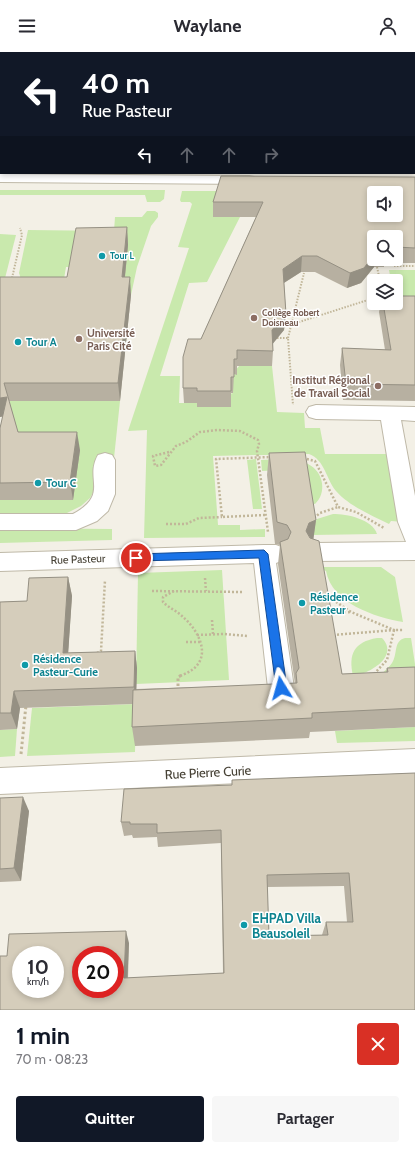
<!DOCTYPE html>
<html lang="fr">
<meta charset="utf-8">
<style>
:root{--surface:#fff;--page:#f7f7f7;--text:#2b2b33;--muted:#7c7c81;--accent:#111827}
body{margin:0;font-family:Cabin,sans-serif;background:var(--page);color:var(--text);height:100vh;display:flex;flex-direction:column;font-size:15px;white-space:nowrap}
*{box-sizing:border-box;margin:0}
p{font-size:13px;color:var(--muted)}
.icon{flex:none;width:22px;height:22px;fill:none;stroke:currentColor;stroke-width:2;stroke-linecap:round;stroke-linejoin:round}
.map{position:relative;height:958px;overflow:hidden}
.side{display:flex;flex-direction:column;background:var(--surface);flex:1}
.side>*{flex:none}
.hud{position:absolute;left:0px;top:0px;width:415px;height:122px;box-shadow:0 2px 6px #0003;background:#111827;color:#fff;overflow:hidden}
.fabs{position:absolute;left:367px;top:134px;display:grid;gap:8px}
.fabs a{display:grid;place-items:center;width:36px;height:36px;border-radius:4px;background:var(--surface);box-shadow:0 2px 6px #0003;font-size:20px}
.speed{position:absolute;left:12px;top:894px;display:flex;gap:8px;font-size:20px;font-weight:700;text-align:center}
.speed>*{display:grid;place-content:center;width:52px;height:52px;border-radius:50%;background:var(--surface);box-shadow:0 2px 6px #0003;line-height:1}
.speed small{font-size:10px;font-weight:400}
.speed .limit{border:6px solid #d22;background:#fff;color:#111}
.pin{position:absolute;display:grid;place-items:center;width:34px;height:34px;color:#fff;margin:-17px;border:2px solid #fff;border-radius:50%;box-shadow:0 1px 4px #0007}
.me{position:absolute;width:44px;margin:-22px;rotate:352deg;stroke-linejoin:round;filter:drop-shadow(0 0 3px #0008)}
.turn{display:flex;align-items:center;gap:14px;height:84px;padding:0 16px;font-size:18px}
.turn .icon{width:52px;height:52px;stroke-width:2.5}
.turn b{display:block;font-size:28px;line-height:34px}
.lanes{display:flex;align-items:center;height:38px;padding:0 16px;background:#0003;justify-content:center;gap:20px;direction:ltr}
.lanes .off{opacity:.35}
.round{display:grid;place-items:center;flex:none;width:42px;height:42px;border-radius:4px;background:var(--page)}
.headline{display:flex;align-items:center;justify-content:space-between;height:68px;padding:0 16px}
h1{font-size:24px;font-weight:700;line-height:30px;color:var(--accent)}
.action{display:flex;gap:8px;margin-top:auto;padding:8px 16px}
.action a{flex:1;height:46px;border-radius:4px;background:var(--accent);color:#fff;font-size:16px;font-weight:700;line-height:46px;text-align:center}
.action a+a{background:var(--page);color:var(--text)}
header{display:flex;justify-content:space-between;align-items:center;height:52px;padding:0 16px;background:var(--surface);font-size:18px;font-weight:700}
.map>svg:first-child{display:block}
.green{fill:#c9e9ad}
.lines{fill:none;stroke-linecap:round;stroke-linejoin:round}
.minor-casing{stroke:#bfb9a8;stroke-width:2}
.highway-casing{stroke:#e1ae32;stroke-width:2}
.path-far2{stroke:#c1b699;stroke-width:2;stroke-dasharray:1.5 1.5;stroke-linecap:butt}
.path-far1{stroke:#c1b699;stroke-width:2.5;stroke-dasharray:2 2;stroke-linecap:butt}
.path{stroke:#c1b699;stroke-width:3;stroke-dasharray:2.5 2.5;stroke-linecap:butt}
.minor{fill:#fff;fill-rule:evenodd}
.highway{fill:#ffd865;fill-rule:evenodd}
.wall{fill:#b7b0a1;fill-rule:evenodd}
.shaded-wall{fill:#959083}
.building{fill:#d5cdbb;stroke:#959083;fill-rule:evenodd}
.route{fill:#1a73e8;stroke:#114b97}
.culture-dot{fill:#0f9aa8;stroke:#fff;stroke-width:1.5}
.education-dot{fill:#8d6e63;stroke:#fff;stroke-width:1.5}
.labels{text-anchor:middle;stroke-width:3;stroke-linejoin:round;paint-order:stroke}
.far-culture-label{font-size:9px;font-weight:bold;fill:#0d838f;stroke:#fff;text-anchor:start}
.far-education-label{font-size:9px;font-weight:bold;fill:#785e54;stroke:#fff;text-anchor:start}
.education-label{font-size:11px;font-weight:bold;fill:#785e54;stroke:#fff;text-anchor:start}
.culture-label{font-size:11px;font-weight:bold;fill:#0d838f;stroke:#fff;text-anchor:start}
.street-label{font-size:11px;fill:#464135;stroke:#fff}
.near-street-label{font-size:13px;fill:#464135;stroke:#fff}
.near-culture-label{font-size:13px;font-weight:bold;fill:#0d838f;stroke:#fff;text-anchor:start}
</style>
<header><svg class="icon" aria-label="menu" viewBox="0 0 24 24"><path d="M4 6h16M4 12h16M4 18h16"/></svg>Waylane<svg class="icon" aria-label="person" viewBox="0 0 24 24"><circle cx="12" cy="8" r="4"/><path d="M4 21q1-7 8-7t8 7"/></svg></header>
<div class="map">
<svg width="415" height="958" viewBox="0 0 415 958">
<rect width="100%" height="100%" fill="#f3f0e6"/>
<g class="green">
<polygon points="120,0 415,0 415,87 414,1"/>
<polygon points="0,138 165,138 164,147 160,150 147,150 145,143 0,143"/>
<path d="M182 139H221L240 165 207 230 189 231 160 324H180L179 351H198L233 341 232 322 240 313 272 314 277 360 304 361 305 376H320L325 402H391L404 470 391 469 389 472C371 463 349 454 336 439 326 427 325 408 309 402L213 404 218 473H240V478L265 477V485L144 486 147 378 128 379 189 196 178 195 192 152 190 150H181L180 148Z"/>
<polygon points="147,159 155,159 158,161 158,165 151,174 137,215 131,243 79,243 75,215 66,215 62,239 21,227 19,221 28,178 114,179 115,165 142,165"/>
<polygon points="0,182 16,183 1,242 0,242"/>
<polygon points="389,218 415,218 415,250 396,250 396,229 391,229"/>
<polygon points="10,349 120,349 114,406 98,406 96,435 90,446 81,454 63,463 0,464 0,448 73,448 22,398 9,353"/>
<polygon points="256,407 262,457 253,457 247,408"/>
<path d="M280 407C289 408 300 407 308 412 324 420 327 441 315 452L306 450 280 418 262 419 261 408Z"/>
<path d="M333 462C347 462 372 467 377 482L312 483 313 473 317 467Z"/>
<polygon points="0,476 112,477 112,488 0,491"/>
<path d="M317 515H381L395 525 403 570C374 565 332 551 326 519Z"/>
<polygon points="222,518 229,628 136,632 138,521"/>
<path d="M377 586H382C400 605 368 622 353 624 348 602 354 590 377 586Z"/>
<path d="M405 586H411L415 612V634L375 627C381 622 387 618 392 611 398 602 393 589 405 586Z"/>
<polygon points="136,652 135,700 27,704 32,656"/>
<polygon points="415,675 415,689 337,691 335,679"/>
<polygon points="17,677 15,704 0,705 0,678"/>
</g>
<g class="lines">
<g class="minor-casing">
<g id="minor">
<polygon points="126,0 138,0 139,1 127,1"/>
<rect x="256" y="0" width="12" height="1"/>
<rect x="322" y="0" width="12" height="1"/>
<rect x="414" y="14" width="1" height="8"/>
<rect x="414" y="50" width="1" height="8"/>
<polygon points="0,122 249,124 254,125 256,128 254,131 249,132 0,130"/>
<polygon points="316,353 415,355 415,369 401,368 415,444 415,508 315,509 307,506 304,500 307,494 315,491 406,490 398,470 381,368 316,367 309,365 306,360 309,355"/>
<path d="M105 401 112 403 115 408V442L108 459 97 469 76 478H0V462H73C110 442 84 427 98 403Z"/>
<polygon points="264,493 276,493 284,496 287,502 284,508 276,511 294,636 290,644 281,647 272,644 268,636 254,511 0,519 0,501"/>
<polygon points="415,697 415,723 0,742 0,716"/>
</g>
</g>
<g class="highway-casing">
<g id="highway">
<rect x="0" y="68" width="1" height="8"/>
<rect x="414" y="93" width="1" height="8"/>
<rect x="0" y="96" width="1" height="8"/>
</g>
</g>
<g class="path-far2">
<polyline points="394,207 395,214 415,214"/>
<polyline points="377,215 380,229"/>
<polyline points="12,226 22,183 20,176"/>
<polyline points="293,272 374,246"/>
<polyline points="274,286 288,286 293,353"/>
<polyline points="288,286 304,221"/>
</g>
<g class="path-far1">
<polyline points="169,400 153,404 155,414 161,413 176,394 186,390 200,380 217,378 240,379 258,388 259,392 257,399 268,480"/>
<polyline points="303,406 315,409 338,455 356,460 384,476"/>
<polyline points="265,463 222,465 216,407 272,405"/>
<polyline points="314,466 320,461 338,455"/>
<polyline points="166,472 186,472 199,466 222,465"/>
<polyline points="205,526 206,539"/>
<polyline points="152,539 243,540"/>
<path d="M174 539 163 545V550C169 556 177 559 183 565 195 575 209 597 198 612 194 618 187 621 180 624"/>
<polyline points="326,543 351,560 394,578 333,583"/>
<polyline points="328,561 351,560"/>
<polyline points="212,568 213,582"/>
<polyline points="197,583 224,582 248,584"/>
<polyline points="186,590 200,590"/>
<polyline points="97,601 101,599 105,528"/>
<polyline points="374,622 387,608 394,578 404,578"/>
</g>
<g class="path">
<polyline points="178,639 178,625 182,623"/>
<polyline points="21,702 26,653"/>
</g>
<use href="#minor" class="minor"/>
<use href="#highway" class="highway"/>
</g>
<g class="wall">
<polygon points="0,0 123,0 123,1 1,1 1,65 0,65"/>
<path d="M415 125V211H384V215H374L361 231 347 236 315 220H301L284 231 286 262 284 278 273 291V299L272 314H237V323L234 322 233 341H231V355H197V351H184L183 336 201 287 256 165H213V150ZM374 185H396V207H374Z"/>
<polygon points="127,175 128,193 125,225 131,243 120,349 9,349 18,380 80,398 73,448 0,448 0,376 3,364 0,365 0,225 67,225"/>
<polygon points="415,244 415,349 343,348 340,313 342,296 385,298 379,260 381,251 396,251"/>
<polygon points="269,401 316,468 313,487 342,622 386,620 387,616 415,615 415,675 310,680 309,686 135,694 132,675 133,652 20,656 17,677 0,678 0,550 27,549 68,525 72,544 68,601 135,599 137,616 136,637 295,632 278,512 280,493 275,492 267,423"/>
<path d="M415 721V958H0L7 904 129 891 128 926 223 921 221 791 158 795 157 785 133 786 132 783 124 784 121 770 232 733V728ZM344 834 347 870H326L322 883 269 884 267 835Z"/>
<polygon points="0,746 29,759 21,829 0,830"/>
</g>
<g class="shaded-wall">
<polygon points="127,175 128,193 123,243 122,225"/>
<polygon points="374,203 374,207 376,207 374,215 361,231 347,236 350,221"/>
<polygon points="302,204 301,220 282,232 283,217"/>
<polygon points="130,225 131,243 120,349 118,331"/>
<polygon points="286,262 284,278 271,294 272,278"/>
<polygon points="7,345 11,363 0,365 0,346"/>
<polygon points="77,380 80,398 73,448 70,430"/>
<polygon points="316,468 313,490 306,479 309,471"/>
<polygon points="68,525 72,544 67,619 63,601"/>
<polygon points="135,599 137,616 136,652 134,635"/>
<polygon points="14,639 20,656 17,677 11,661"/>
<polygon points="23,745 29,759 21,829 14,816"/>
<polygon points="126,879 129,891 127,936 124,926"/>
</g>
<g class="building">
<polygon points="0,0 122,0 123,1 1,1 1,45 0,45"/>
<path d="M221 124 415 125V196L396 195V185H374V203L364 216 350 221 317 204H302L283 217 286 262 272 278 273 299 237 298V307H234V325H231V339H197V336H183V305L188 287H201L263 150H213ZM374 141H396V163H374Z"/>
<polygon points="127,175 122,225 130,225 118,331 4,331 18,380 77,380 70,430 0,431 0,376 7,345 0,346 0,225 67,225 76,176"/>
<polygon points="396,244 415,244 415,333 346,332 342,296 391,298 383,251 396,251"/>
<polygon points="305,400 316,468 309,471 306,479 310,486 319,489 342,622 388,620 387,616 415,615 415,656 312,661 312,666 132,675 133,638 297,631 296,621 299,616 280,490 288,487 291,480 287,473 277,470 269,401"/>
<polygon points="68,525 63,601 135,599 134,635 14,639 11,661 0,661 0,550 27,549 29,526"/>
<path d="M415 721V958H0V904H7L9 882 126 879 124 926 224 921 221 778 157 781V772H130V770H121L124 737 232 733V728ZM349 821 353 870H326L328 883 269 884 267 823ZM21 903H55V937H21ZM81 903H115V937H81Z"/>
<polygon points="23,745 14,816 0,817 0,746"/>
</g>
<polygon class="route" points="264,498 268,502 287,636 285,640 281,641 278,640 276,636 259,506 136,509 131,506 136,502"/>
<g class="culture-dot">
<circle cx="102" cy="204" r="4"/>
<circle cx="18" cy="290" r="4"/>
<circle cx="38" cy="431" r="4"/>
<circle cx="302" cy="551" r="4"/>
<circle cx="25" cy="613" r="4"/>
<circle cx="244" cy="873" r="4"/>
</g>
<g class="education-dot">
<circle cx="254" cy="266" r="4"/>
<circle cx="79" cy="287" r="4"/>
<circle cx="378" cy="334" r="4"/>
</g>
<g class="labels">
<g class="far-culture-label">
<text x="110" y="207">Tour L</text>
</g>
<g class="far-education-label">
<text x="262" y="264">Collège Robert<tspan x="262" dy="10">Doisneau</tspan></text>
</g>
<g class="education-label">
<text x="87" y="285">Université<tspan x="87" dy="13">Paris Cité</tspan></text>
<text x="370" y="332" text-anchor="end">Institut Régional<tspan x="370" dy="13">de Travail Social</tspan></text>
</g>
<g class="culture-label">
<text x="26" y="294">Tour A</text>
<text x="46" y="435">Tour C</text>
<text x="310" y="549">Résidence<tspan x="310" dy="13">Pasteur</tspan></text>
<text x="33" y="611">Résidence<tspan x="33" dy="13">Pasteur-Curie</tspan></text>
</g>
<g class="street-label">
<text transform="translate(78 507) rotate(-2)" y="4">Rue Pasteur</text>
</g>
<g class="near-street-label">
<text transform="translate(208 720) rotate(-3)" y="5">Rue Pierre Curie</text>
</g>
<g class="near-culture-label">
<text x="252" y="871">EHPAD Villa<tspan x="252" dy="15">Beausoleil</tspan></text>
</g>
</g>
</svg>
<div class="fabs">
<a><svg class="icon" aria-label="sound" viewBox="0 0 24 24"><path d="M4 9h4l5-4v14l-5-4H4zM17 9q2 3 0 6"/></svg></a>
<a><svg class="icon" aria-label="search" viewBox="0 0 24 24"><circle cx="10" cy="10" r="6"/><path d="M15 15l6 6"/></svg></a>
<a><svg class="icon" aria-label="layers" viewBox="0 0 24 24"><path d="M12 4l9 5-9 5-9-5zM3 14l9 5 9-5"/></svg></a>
</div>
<div class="speed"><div>10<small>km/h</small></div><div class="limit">20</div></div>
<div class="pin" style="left:136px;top:506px;background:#d93025"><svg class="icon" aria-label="arrive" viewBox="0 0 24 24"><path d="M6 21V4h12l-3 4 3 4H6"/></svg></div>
<svg class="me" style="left:281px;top:636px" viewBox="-20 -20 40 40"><path d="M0-17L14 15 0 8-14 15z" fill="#1a73e8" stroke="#fff" stroke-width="4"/></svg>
<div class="hud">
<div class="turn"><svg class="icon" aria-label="left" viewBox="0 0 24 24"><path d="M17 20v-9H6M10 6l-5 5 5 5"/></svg><div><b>40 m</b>Rue Pasteur</div></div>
<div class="lanes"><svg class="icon" aria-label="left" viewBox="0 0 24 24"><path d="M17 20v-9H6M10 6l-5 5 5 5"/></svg><svg class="icon off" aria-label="ahead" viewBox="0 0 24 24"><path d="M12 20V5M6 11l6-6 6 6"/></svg><svg class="icon off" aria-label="ahead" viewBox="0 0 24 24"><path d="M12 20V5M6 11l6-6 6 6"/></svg><svg class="icon off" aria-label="right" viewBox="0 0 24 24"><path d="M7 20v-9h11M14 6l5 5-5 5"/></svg></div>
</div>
</div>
<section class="side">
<div class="headline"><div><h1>1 min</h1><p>70 m · 08:23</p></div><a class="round" style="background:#d93025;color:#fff"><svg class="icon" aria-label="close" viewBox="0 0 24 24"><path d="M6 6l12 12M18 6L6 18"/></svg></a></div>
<div class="action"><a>Quitter</a><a>Partager</a></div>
</section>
